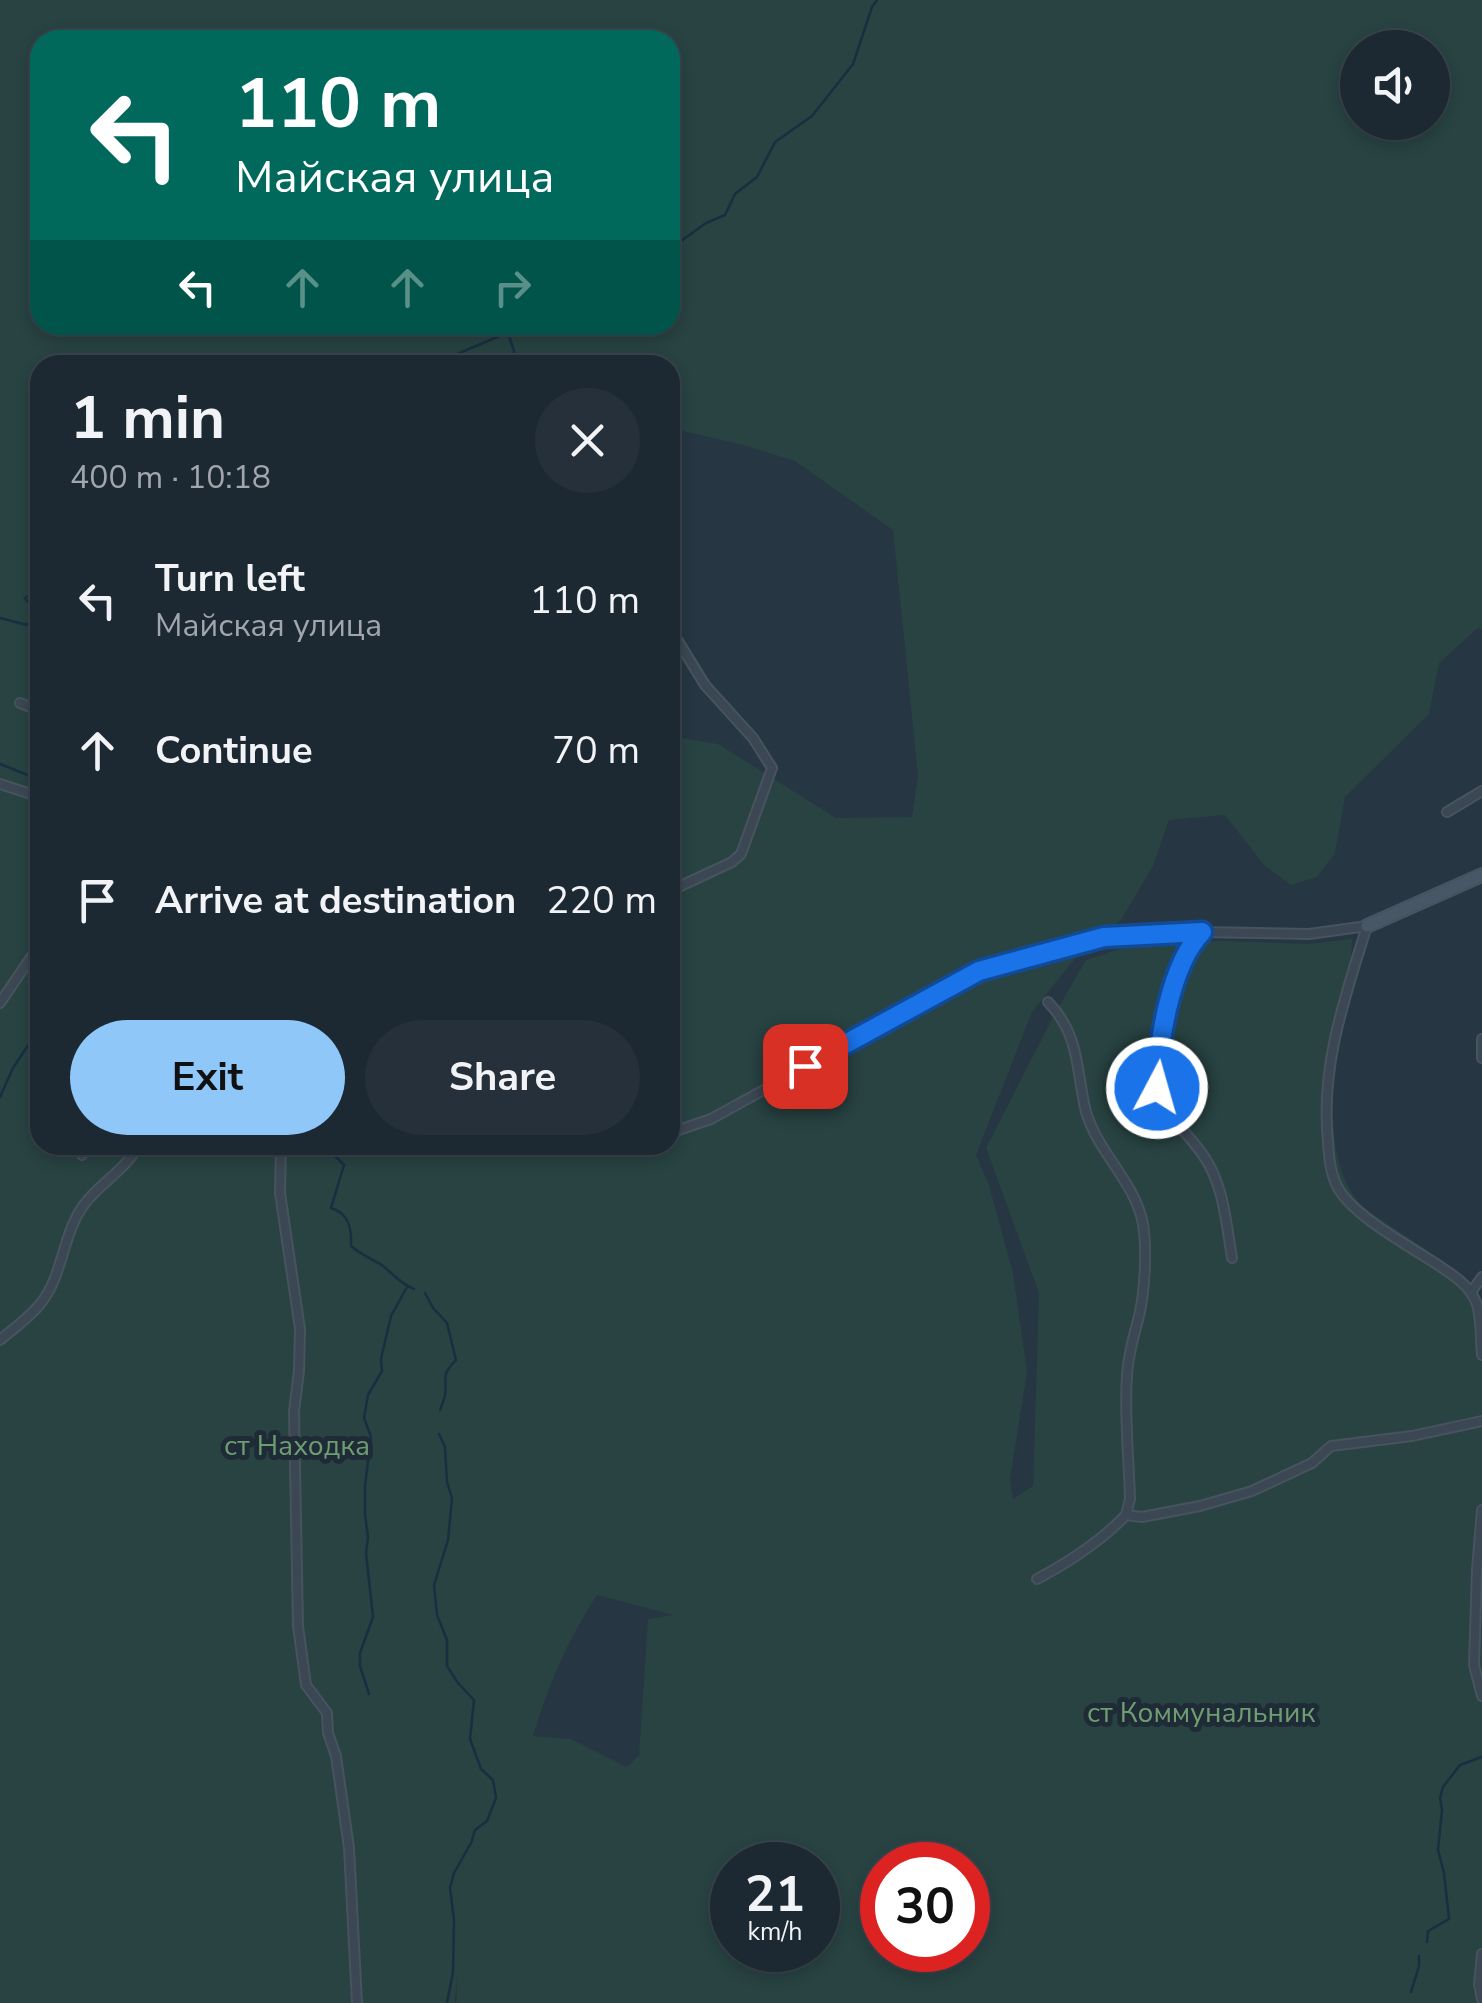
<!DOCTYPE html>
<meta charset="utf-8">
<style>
:root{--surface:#1c2832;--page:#25303a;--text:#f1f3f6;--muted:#a0a6ac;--line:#3a444d;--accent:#8fc7f9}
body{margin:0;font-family:"Nunito Sans",sans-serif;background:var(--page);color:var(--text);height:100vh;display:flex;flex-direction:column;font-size:38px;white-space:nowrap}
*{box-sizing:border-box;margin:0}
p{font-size:32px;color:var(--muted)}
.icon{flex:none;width:55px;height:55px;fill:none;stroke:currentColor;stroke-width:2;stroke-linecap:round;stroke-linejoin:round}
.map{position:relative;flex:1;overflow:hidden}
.side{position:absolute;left:30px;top:355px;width:650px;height:800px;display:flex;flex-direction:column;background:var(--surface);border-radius:30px;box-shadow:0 5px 15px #0003,0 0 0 2px var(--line)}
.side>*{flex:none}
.hud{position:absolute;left:30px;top:30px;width:650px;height:305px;border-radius:30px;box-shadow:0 5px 15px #0003,0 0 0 2px var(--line);background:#00695c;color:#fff;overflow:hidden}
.buttons{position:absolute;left:1340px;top:30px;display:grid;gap:20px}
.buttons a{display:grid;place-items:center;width:110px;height:110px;border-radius:50%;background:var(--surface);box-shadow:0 5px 15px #0003,0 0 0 2px var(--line);font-size:50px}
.speed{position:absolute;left:710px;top:1842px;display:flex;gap:20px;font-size:50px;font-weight:700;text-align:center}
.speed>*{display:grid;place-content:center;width:130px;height:130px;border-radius:50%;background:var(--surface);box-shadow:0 5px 15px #0003,0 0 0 2px var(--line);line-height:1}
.speed small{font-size:25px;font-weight:400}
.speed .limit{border:15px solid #d22;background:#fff;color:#111}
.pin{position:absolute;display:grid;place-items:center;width:85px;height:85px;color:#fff;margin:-42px;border-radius:20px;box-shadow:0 5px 15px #0006}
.me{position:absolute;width:110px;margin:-55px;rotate:6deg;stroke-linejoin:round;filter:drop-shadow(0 0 8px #0008)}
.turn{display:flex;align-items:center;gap:35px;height:210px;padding:0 40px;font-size:45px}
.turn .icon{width:130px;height:130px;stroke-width:2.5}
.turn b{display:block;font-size:70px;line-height:85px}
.lanes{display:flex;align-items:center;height:95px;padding:0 40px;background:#0003;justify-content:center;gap:50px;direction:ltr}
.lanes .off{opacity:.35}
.round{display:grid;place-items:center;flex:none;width:105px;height:105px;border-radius:52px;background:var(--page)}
.overview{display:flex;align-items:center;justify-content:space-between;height:170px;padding:0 40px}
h1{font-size:60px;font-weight:700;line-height:75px}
.action{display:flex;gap:20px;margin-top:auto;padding:20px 40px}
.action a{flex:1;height:115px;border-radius:60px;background:var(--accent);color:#111;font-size:40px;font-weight:700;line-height:115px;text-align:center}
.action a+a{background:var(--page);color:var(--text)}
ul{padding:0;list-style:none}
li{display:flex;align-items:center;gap:30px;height:150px;padding:0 40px}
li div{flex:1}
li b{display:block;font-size:38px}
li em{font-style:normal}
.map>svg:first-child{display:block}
.green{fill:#284342;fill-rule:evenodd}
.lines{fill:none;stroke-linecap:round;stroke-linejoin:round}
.stream{stroke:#192f41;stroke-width:2.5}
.street-casing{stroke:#47535e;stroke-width:12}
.secondary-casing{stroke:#47535e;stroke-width:16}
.street{stroke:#3b4752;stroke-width:8}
.secondary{stroke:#485765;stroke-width:11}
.route-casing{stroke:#114b97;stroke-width:25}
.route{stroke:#1a73e8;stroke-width:18}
.labels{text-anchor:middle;stroke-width:10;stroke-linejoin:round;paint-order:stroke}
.park-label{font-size:28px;fill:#6f9d72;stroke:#1f2c37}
</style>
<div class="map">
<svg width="1482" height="2003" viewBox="0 0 1482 2003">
<rect width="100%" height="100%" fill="#263642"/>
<path class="green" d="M0 0H1482V630L1479 627 1439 663 1429 714 1345 797 1335 853 1317 877 1291 885 1264 865 1225 815 1169 820 1153 866 1121 920 1073 961 1032 1012 976 1155 989 1185 1013 1273 1027 1372 1010 1479 1013 1499 1033 1486 1039 1293 986 1148 1055 1013 1086 960 1135 944 1221 941 1308 944 1352 939C1351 962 1350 985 1347 1008 1346 1021 1341 1033 1339 1046 1330 1095 1325 1180 1370 1212 1406 1238 1460 1265 1482 1304V2003H456L458 1975 454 2003H0ZM40 40H670V325H40ZM1358 48H1432V122H1358ZM40 365H670V428L743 445 795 461 893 530 918 776 912 817 836 818 718 744 670 736V1145H40ZM597 1595 673 1615 648 1619 639 1755 627 1767 571 1739 533 1736C549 1684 567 1641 597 1595ZM732 1865H818V1950H732ZM882 1865H968V1950H882Z"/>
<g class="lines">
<g class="stream">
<polyline points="670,249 706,223 725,215 735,194 757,177 775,142 812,116 853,64 872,7 877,0"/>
<polyline points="508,333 514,351 513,365"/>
<path d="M439 365C463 347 494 343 518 325"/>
<polyline points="0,618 27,625 36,612 25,598 40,588"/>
<polyline points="0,764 40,780"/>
<polyline points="0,1097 13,1068 31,1041 29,1001 37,983 40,982"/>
<path d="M337 1145 335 1156 344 1165 331 1208C349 1213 352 1229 351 1246 360 1254 370 1258 380 1264 392 1272 400 1284 414 1289"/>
<path d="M425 1293 433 1308 447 1323 456 1360C439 1378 448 1376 445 1395 444 1400 442 1405 440 1410"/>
<polyline points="439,1434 445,1447 447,1482 452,1498 448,1540 434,1585 437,1615 447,1640 447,1666 458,1683 474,1700 470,1739 481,1769 493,1780 496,1798 487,1821 475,1830 471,1843 454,1873 450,1888 454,1920 453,1972 447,2003"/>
<polyline points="369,1694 360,1666 360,1653 373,1617 366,1553 368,1537 365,1514 365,1486 371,1437 364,1418 368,1395 382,1371 381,1359 391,1316 407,1287"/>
<polyline points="1427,1942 1428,1931 1449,1919 1444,1873 1438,1850 1442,1810 1440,1798 1443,1787 1460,1765 1482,1757"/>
<polyline points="1411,1992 1419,1966 1419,1956"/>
</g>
<g class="street-casing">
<g id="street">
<polyline points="670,628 705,685 753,738 772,768 741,854 732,862 670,891"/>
<polyline points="20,703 40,711"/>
<polyline points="0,784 40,797"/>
<polyline points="1447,812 1482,791"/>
<path d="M1201 932C1199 934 1192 941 1191 944 1175 968 1150 1065 1159 1092 1168 1119 1188 1133 1203 1155 1224 1185 1226 1223 1232 1258"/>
<path d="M1048 1002C1079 1034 1076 1066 1085 1108 1095 1150 1135 1181 1143 1224 1147 1249 1145 1291 1139 1316 1134 1336 1128 1354 1127 1376 1124 1416 1129 1458 1130 1499L1126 1515"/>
<polyline points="0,1003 40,944"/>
<polyline points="1482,1039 1482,1058"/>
<path d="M670 1133 711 1119 979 971 1104 937 1201 932 1309 934 1367 926C1345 997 1320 1067 1328 1142 1329 1157 1330 1172 1337 1186 1351 1215 1411 1247 1438 1265 1453 1275 1469 1285 1476 1302 1482 1317 1480 1338 1482 1355"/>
<polyline points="281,1145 280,1193 300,1329 299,1371 294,1411 298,1626 306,1685 327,1713 328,1733 336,1756 349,1848 357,2003"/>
<polyline points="82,1155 86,1145"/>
<polyline points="1471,1292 1482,1277"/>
<path d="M0 1340C13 1329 30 1317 41 1303 64 1274 62 1232 86 1202 102 1182 126 1169 139 1145"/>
<polyline points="1482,1510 1477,1569 1474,1665 1482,1696"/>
<path d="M1037 1579C1071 1561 1100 1542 1126 1515L1142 1517 1200 1506 1252 1491 1312 1463 1331 1446 1412 1436 1482 1421"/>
<polyline points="1482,1954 1479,1984 1482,1999"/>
</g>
</g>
<g class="secondary-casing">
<polyline id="secondary" points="1367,926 1482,875"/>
</g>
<use href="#street" class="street"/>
<use href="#secondary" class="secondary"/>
</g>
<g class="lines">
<g class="route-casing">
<path id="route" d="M805 1066 979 971 1104 937 1202 932C1170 965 1158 1043 1157 1088"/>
</g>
<use href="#route" class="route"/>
</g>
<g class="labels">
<g class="park-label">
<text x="297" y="1455">ст Находка</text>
<text x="1201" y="1722">ст Коммунальник</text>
</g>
</g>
</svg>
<div class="buttons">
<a><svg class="icon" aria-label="sound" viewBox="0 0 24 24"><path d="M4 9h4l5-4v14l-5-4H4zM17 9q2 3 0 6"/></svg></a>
</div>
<div class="speed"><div>21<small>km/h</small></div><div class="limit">30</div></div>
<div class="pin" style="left:805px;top:1066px;background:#d93025"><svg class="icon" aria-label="arrive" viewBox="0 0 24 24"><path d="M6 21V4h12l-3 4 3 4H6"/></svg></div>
<svg class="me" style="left:1157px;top:1088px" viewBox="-20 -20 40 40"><circle r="17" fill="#1a73e8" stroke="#fff" stroke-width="3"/><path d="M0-11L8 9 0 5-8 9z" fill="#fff"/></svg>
<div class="hud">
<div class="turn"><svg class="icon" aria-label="left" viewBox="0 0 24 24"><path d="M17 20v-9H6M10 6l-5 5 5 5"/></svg><div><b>110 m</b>Майская улица</div></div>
<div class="lanes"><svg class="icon" aria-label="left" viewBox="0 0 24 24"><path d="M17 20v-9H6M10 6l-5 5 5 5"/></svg><svg class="icon off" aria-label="ahead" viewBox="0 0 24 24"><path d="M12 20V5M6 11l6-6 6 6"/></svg><svg class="icon off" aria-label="ahead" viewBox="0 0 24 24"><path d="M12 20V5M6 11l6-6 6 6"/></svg><svg class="icon off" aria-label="right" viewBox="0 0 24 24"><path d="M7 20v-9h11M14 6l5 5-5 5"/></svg></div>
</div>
<section class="side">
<div class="overview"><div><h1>1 min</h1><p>400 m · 10:18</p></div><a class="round"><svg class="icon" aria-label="close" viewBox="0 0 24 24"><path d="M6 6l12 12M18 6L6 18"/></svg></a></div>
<ul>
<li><svg class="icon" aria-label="left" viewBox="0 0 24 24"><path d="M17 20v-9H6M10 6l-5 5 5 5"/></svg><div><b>Turn left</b><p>Майская улица</p></div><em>110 m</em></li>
<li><svg class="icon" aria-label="ahead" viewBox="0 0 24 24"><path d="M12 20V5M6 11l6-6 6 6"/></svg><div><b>Continue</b></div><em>70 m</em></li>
<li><svg class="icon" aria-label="arrive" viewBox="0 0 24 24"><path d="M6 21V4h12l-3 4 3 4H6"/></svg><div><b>Arrive at destination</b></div><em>220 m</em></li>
</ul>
<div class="action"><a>Exit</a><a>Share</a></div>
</section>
</div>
